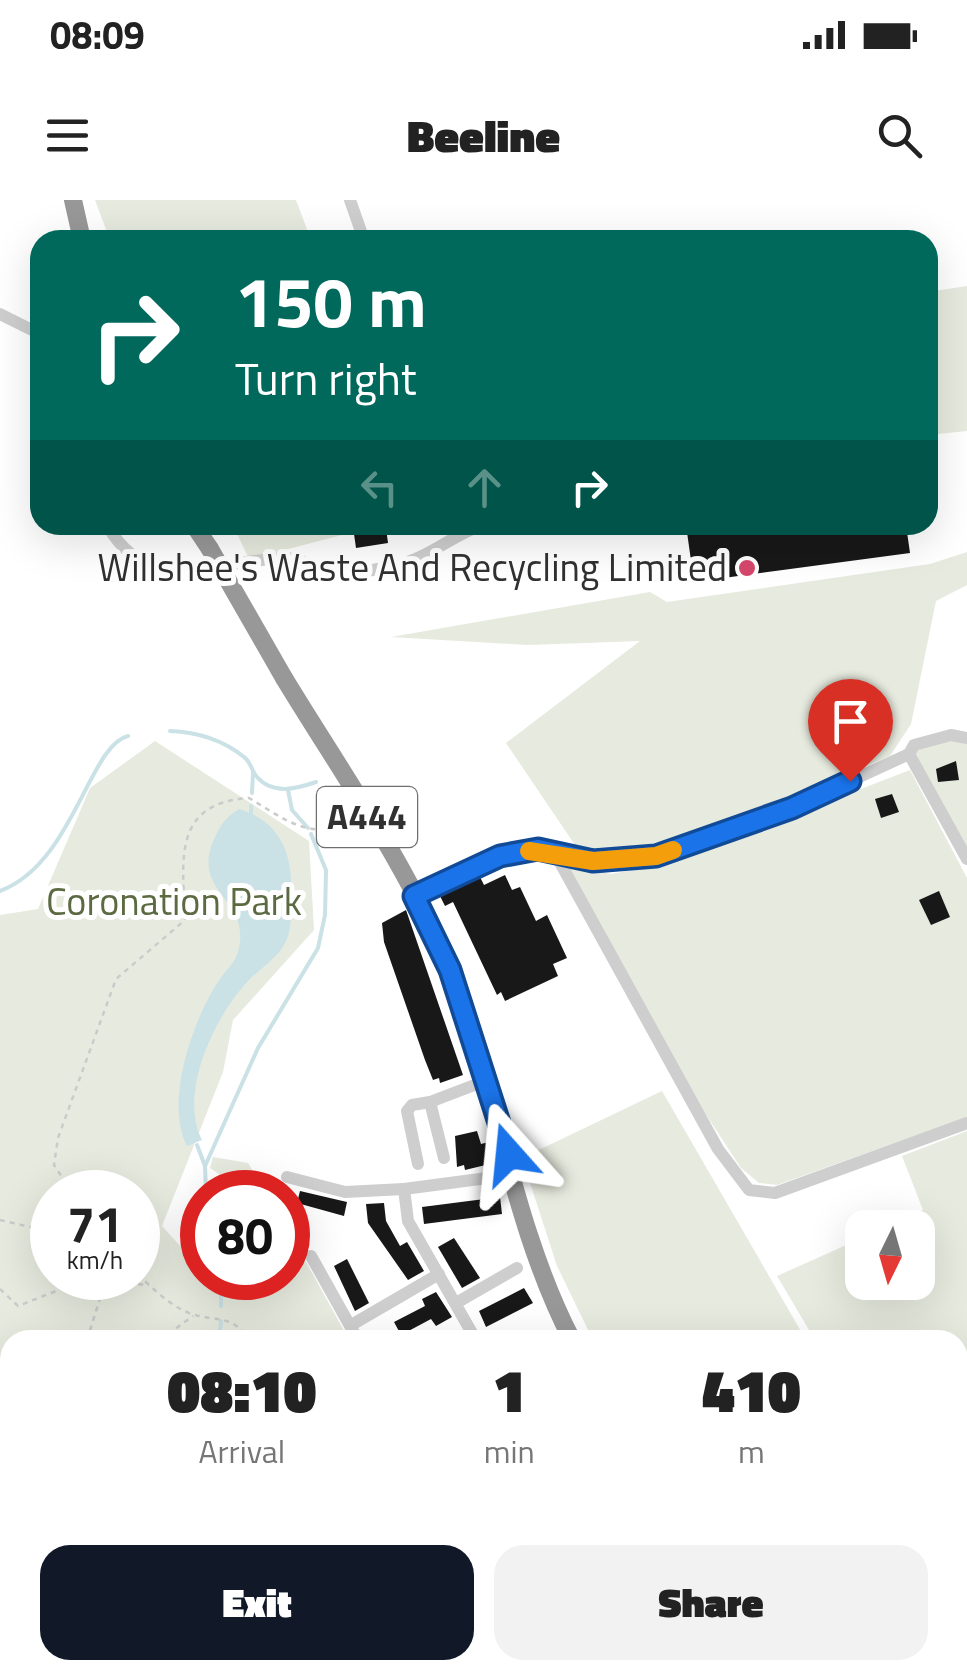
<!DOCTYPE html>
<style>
:root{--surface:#fff;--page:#f2f2f2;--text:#222;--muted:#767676;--accent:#111827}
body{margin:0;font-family:"Titillium Web",sans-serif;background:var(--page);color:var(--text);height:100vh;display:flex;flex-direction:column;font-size:38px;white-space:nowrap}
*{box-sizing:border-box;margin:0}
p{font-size:32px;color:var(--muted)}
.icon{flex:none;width:55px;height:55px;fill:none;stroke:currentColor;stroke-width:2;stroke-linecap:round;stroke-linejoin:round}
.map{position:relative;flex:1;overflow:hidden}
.side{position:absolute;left:0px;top:1130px;width:968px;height:350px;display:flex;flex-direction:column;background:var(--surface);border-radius:30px 30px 0 0;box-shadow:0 10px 40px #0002}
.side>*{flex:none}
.guide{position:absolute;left:30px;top:30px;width:908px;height:305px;border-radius:30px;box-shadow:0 10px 40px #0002;background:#00695c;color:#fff;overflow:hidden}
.needle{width:65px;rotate:185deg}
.buttons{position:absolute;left:845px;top:1010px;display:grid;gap:20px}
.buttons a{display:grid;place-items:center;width:90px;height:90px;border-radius:20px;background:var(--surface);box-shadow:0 10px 40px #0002;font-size:50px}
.speed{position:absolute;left:30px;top:970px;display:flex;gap:20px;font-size:50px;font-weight:700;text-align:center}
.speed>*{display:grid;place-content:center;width:130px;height:130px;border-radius:50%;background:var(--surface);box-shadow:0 10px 40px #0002;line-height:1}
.speed small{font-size:25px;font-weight:400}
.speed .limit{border:15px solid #d22;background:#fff;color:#111}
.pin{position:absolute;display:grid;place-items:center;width:85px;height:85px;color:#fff;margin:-102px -42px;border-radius:50% 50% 50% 0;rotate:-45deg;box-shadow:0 0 10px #0007}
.pin .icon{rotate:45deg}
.me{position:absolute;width:110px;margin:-55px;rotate:342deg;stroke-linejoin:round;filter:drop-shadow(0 0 8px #0008)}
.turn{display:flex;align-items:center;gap:35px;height:210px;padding:0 40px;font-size:45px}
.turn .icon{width:130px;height:130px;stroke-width:2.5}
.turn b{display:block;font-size:70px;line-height:85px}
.lanes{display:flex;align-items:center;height:95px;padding:0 40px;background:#0003;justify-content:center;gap:50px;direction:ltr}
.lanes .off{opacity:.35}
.eta{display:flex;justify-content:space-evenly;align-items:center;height:170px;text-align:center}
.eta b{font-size:60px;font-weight:800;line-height:70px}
.cta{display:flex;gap:20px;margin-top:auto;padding:20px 40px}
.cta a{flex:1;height:115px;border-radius:30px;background:var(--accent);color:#fff;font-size:40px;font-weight:800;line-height:115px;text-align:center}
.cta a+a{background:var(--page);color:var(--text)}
.status{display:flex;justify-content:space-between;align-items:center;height:70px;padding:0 50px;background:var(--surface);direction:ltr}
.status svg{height:28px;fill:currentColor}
header{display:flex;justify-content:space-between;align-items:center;height:130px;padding:0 40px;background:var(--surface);font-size:45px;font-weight:800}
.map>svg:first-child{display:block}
.green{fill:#e7eade;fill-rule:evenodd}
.water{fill:#cae1e6}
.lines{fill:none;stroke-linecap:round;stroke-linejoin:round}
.stream{stroke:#cae1e6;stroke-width:4}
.building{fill:#181818}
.path{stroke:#cbcbcb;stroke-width:2.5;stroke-dasharray:5 5;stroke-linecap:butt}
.minor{stroke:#cecece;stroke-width:12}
.highway{stroke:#989898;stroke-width:18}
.highway-bridge{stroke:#989898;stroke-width:18}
.route-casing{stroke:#114b97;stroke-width:25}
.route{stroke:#1a73e8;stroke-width:18}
.slow{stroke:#f59e0b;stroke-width:18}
.poi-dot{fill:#d5476c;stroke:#fff;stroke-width:4}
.labels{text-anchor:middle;stroke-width:10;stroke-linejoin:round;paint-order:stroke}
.shield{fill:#fff;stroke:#6f6f6f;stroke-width:2.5}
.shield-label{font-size:35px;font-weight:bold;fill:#313131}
.poi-label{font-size:38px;fill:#313131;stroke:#fff;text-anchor:end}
.park-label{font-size:38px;fill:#5c6a42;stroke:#fff}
</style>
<div class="status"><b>08:09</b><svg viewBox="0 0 49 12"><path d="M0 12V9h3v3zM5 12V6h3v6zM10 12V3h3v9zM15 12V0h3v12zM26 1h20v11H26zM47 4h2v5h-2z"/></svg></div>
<header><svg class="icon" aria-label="menu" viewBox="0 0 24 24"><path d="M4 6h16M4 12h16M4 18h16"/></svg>Beeline<svg class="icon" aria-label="search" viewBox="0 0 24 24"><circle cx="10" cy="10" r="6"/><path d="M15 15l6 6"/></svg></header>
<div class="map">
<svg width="967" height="1480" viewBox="0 0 967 1480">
<rect width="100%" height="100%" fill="#fff"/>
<g class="green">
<polygon points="95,0 296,0 311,40 110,40"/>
<polygon points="967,86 967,231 928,235 928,92"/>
<polygon points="233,325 381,325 249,359"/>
<path d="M967 352V385L936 401 911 524 890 556C808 590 665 658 579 651L506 543 640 441 528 445 391 437 650 392 667 402 930 364Z"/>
<polygon points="950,538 967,544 967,649 913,552"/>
<path d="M155 541 309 641 314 730 233 820 223 872 162 1026 202 1070V1078H209L222 1092 247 1078H288V1029L349 1140H10V1470H532L528 1480H0V715L38 709 90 588ZM52 992H138V1078H52Z"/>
<polygon points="910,570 967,678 967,917 777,985 759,983 741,968 686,884 567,663 611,674 670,663"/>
<polygon points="662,891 806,1140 593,1140 557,1066 522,958"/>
<polygon points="967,931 967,1480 856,1480 847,1470 958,1470 958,1140 815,1140 777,1076 862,1038 862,1082 918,1082 918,1028 886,1027 923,1010 902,956"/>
<polygon points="213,957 248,963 266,992 246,992 210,968"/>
</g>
<path class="water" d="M239 609C286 623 294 662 291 706 291 717 291 733 285 743 278 758 259 769 248 781 214 817 178 894 202 940L187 946C164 902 193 818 220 779 228 767 236 763 239 748 250 698 189 692 215 637 222 623 226 617 239 609Z"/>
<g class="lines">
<g class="stream">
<path d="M170 531C196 532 223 540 244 557 251 562 251 570 257 577 273 595 296 589 316 582"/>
<polyline points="288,590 292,610 308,628"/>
<polyline points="252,593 253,573"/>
<polyline points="251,613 251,606"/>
<path d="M0 691C73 664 89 545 128 536"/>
<polyline points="197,945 205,966"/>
<polyline points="206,992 205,966 258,848 318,748 325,715 326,670 311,634"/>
<polyline points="221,1106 221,1078"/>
<polyline points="219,1140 221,1121"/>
</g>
</g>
<g class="building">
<polygon points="686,325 906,325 910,353 694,382"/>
<polygon points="386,328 388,343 356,348 354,334"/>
<polygon points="956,561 959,580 938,582 936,569"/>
<polygon points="892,594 899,612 881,618 875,599"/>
<polygon points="505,675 512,690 520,687 536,721 547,715 567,758 553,764 558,776 505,801 501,792 497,795 453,702 445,706 440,696 480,677 484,685"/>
<polygon points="939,691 950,717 931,725 919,700"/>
<polygon points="406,710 463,875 440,883 439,878 433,880 425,860 384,742 382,723"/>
<polygon points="477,931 481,944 489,942 494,963 465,970 464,965 457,967 455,936"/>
<polygon points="300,991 347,1002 344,1016 297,1003"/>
<polygon points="500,997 502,1014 424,1024 422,1007"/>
<polygon points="384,1003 386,1021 400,1046 407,1042 424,1071 408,1080 368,1023 366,1004"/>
<polygon points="454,1038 480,1078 462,1088 438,1047"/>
<polygon points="347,1059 369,1103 355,1111 334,1066"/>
<polygon points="524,1088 533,1103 486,1127 479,1111"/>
<polygon points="436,1092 452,1117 436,1126 431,1119 401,1135 394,1122 425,1106 422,1099"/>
</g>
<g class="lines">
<g class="path">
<path d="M72 992 54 965 58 938 116 779 185 720C183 662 171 603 249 598 286 620 312 643 356 620"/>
<polyline points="0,1020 52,1032"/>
<path d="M138 1075C154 1089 171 1107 192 1114 216 1122 234 1114 248 1140"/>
<polyline points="0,1089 18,1106 84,1080 149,1085"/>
<polyline points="87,1140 101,1095 99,1078"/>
<polyline points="160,1140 193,1116"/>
<polyline points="0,1228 10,1215"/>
<polyline points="0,1397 10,1394"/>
</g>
<g class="minor">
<polyline points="350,0 364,40"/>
<polyline points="0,114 40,134"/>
<path d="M107 325C151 402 220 358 287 358 302 358 316 369 331 372 351 376 387 368 407 362 433 354 455 334 482 325"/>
<polyline points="909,554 967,659"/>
<polyline points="557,657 718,949 749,990 775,993 967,923"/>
<polyline points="414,696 500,655 538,649 557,657 593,661 656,656 792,608 909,554 914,545 951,535 967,538"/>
<polyline points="444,958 430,902 485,881"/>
<polyline points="418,964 407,911 412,905 430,902"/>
<polyline points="287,977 345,992 404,989"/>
<polyline points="311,1056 358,1140"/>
<polyline points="456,1103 517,1068"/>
<polyline points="353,1124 439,1074"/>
<polyline points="476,1140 408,1021 404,989 495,977"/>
<polyline points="681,1470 689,1480"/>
<polyline points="536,1480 539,1470"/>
</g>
<g class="highway">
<polyline points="73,0 82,40"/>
<polyline points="194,325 210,349"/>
<path d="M284 478C341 572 409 667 450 770 496 890 513 1027 572 1140"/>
<polyline points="815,1470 824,1480"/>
</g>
<polyline class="highway-bridge" points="210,349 284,478"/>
</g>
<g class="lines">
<g class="route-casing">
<polyline id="route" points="509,954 450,770 414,696 500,656 538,649 593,661 656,656 792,608 850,581"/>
</g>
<use href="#route" class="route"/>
<polyline class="slow" points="529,651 593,661 656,656 673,650"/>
</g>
<circle class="poi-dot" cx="747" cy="368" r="10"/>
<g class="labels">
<rect class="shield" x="317" y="587" width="100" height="60" rx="8"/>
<g class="shield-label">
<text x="367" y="629">A444</text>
</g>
<g class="poi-label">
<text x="727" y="381">Willshee's Waste And Recycling Limited</text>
</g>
<g class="park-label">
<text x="174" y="715">Coronation Park</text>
</g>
</g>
</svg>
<div class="buttons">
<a><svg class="needle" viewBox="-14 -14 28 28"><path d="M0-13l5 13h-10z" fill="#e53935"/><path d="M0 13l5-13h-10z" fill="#767676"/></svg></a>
</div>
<div class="speed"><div>71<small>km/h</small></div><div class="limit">80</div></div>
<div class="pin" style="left:850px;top:581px;background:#d93025"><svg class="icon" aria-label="arrive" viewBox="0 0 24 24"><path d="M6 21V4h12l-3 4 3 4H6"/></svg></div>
<svg class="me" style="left:509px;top:954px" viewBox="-20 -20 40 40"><path d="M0-17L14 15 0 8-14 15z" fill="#1a73e8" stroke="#fff" stroke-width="4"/></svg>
<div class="guide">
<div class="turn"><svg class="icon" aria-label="right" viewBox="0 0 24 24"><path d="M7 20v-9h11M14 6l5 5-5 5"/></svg><div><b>150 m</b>Turn right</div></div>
<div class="lanes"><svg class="icon off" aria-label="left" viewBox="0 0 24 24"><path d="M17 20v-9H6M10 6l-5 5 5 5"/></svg><svg class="icon off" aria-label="ahead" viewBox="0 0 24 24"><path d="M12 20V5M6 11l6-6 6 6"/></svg><svg class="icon" aria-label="right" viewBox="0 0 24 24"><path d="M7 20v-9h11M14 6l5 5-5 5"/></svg></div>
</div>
<section class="side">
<div class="eta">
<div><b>08:10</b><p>Arrival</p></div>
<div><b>1</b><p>min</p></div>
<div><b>410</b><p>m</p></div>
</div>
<div class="cta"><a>Exit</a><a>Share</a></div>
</section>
</div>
